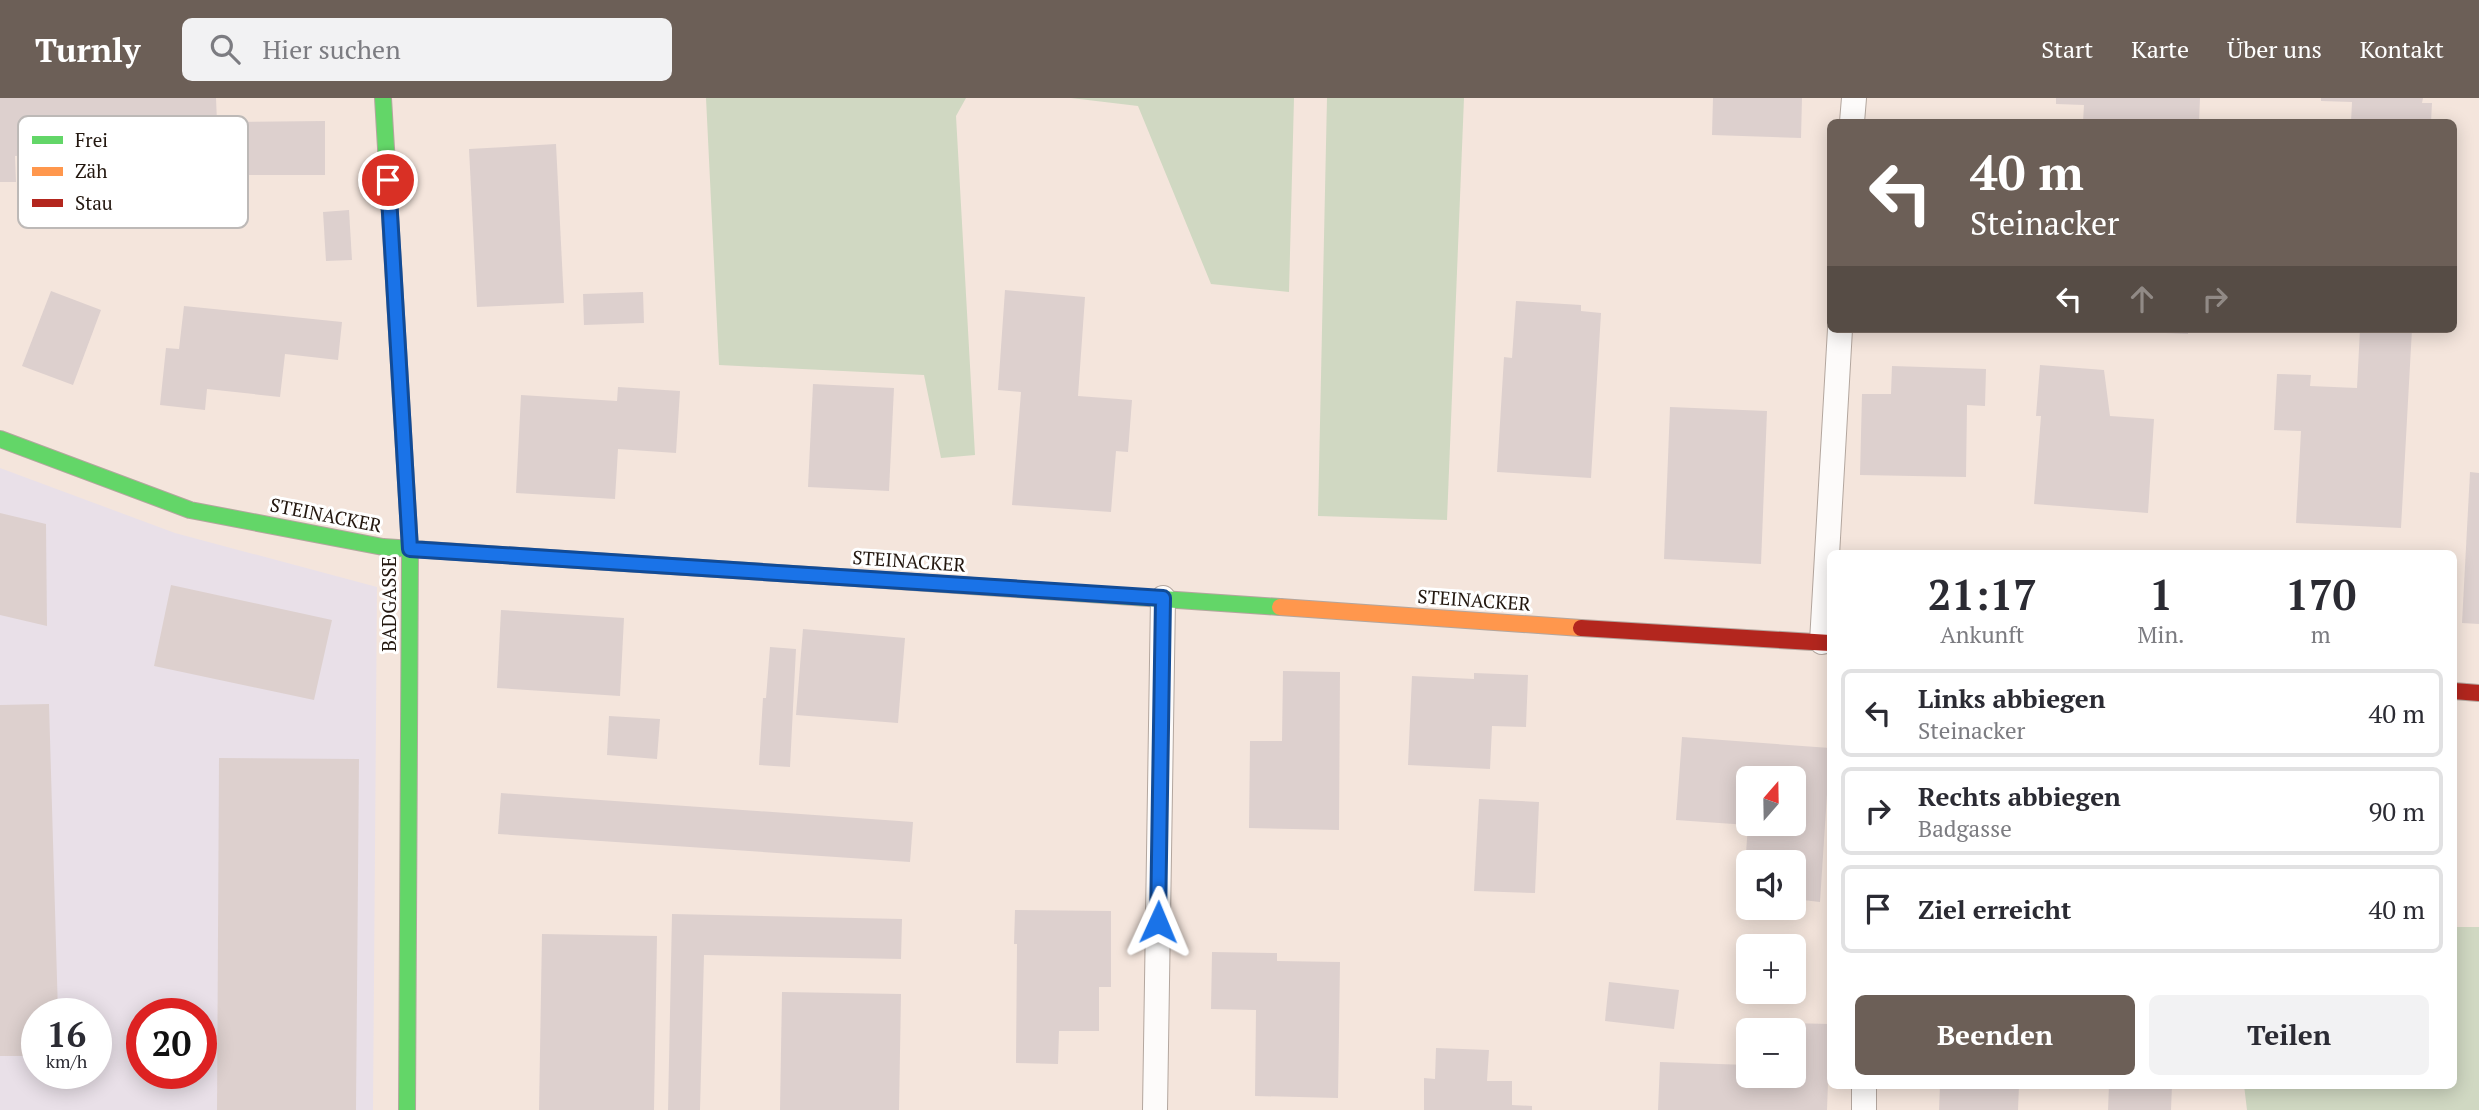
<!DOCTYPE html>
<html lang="de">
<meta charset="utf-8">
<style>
:root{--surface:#fff;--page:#f2f2f3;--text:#2b2b33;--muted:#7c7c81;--line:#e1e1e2;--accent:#6c5f57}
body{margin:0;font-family:"PT Serif",serif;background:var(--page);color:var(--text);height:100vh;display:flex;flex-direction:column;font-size:26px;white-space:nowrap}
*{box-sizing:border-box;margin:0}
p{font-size:23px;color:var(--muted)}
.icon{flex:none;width:38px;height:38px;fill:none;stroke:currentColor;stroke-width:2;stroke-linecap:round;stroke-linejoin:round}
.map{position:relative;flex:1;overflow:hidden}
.details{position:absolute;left:1827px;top:452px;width:630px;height:539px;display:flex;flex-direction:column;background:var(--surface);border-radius:10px;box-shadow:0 4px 18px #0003}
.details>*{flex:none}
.guide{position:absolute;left:1827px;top:21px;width:630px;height:214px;border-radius:10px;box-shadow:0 4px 18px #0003;background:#6c5f57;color:#fff;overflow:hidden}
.needle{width:46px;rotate:20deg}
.fabs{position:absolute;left:1736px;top:668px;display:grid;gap:14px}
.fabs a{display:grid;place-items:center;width:70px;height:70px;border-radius:10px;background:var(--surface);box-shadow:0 4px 18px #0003;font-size:35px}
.speed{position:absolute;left:21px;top:900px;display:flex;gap:14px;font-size:35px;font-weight:700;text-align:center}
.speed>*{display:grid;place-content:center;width:91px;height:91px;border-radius:50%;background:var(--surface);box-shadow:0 4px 18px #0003;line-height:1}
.speed small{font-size:18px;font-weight:400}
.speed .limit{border:10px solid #d22;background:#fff;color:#111}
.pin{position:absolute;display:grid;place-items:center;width:60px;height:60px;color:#fff;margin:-30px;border:4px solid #fff;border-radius:50%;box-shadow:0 2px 7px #0007}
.me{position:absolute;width:77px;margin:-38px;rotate:1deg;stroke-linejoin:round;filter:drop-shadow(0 0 5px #0008)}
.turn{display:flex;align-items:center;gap:24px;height:147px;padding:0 28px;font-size:32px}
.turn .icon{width:91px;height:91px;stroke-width:2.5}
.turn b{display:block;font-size:49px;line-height:60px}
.lanes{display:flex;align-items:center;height:66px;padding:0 28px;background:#0003;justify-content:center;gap:35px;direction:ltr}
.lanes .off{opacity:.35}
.eta{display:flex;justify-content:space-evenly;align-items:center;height:119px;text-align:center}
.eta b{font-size:42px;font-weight:800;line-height:49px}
.primary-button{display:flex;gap:14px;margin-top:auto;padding:14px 28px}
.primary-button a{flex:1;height:80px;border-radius:10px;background:var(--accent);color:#fff;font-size:28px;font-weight:800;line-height:80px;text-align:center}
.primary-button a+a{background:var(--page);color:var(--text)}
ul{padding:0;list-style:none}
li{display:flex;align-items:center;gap:21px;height:88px;margin:0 14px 10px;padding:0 14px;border:4px solid var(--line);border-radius:10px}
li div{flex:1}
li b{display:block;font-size:26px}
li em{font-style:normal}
header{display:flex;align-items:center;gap:42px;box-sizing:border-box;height:98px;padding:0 35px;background:var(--accent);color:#fff}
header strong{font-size:33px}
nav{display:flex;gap:38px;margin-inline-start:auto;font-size:24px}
.search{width:490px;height:63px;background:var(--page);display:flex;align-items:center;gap:18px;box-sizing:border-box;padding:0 24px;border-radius:10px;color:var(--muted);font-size:26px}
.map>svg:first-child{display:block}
.industrial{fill:#e9e0e8;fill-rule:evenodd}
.green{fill:#d0d8c2}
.building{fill:#ddd0ce;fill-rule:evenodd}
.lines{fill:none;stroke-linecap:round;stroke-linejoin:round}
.lane-casing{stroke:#b3a69e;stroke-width:26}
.fast-casing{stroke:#b3a69e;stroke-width:18}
.slow-casing{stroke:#b3a69e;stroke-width:18}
.jam-casing{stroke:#b3a69e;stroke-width:18}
.lane{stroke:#fdfbfa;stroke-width:24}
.fast{stroke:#63d668;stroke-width:16}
.slow{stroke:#ff974d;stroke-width:16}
.jam{stroke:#b3261e;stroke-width:16}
.route-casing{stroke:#114b97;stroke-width:18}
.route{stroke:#1a73e8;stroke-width:12}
.labels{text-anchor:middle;stroke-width:6;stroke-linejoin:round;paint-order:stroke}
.street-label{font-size:19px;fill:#23170f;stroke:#fff}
.key{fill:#fff;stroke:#bdb9b7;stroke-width:2}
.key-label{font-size:19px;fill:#23170f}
</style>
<header>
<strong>Turnly</strong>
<div class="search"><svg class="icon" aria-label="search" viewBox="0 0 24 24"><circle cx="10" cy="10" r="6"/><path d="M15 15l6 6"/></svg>Hier suchen</div>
<nav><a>Start</a><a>Karte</a><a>Über uns</a><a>Kontakt</a></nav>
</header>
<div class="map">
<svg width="2479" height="1012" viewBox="0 0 2479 1012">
<rect width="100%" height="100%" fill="#f4e5dc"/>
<path class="industrial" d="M0 370 175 435 377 489 373 1012H0ZM37 915H96V975H37ZM142 915H201V975H142Z"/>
<g class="green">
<polygon points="706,0 966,0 956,18 975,357 941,360 924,277 719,267"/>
<polygon points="1071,0 1294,0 1289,194 1211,186 1138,8"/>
<polygon points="1327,0 1464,0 1447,422 1318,418"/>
<polygon points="2454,829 2479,829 2479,1012 2247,1012 2244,987 2454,987"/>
</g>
<g class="building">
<polygon points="0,0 216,0 217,24 325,23 325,77 218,77 218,82 153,83 153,71 95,72 95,66 35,66 35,57 15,58 16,84 0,84"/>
<polygon points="1713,0 1802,0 1801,40 1712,37"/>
<polygon points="2056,0 2200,0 2199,24 2083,24 2084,7 2056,6"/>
<polygon points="2321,0 2423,0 2422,5 2432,5 2431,24 2351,24 2352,4 2321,3"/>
<polygon points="556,46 564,205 477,209 469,51"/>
<polygon points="349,112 352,162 326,163 323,114"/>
<polygon points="1005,192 1085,199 1078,298 1132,302 1128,354 1116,353 1111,414 1012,407 1021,294 998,292"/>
<polygon points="51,193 101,212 73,287 22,268"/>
<polygon points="643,194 644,225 584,227 583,196"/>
<polygon points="1516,203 1581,207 1581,213 1601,215 1591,380 1497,374 1504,259 1512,260"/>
<polygon points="184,208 342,224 338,262 285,256 280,299 207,291 205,312 160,307 166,250 179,251"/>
<polygon points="2121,231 2188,231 2188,236 2121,233"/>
<polygon points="2360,231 2412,231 2401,430 2296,425 2301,333 2274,332 2277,276 2311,277 2310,288 2357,290"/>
<polygon points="2040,267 2104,272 2110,318 2154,321 2148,415 2034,406 2041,318 2036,318"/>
<polygon points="1892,268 1986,271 1985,308 1967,307 1966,379 1860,377 1862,296 1891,296"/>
<polygon points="813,286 894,290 889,393 808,389"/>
<polygon points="618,289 680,293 676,355 618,351 615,401 516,395 521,297 617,303"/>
<polygon points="1670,309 1767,313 1761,466 1664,461"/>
<polygon points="2470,374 2479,375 2479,526 2462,525"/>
<polygon points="0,415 46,426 47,528 0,517"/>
<polygon points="171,487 332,522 314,602 154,568"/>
<polygon points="501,512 624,520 620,598 497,590"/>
<polygon points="803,531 905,540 898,625 796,617"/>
<polygon points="770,549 796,551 790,669 759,667 763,600 766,600"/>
<polygon points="1283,573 1340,574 1339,732 1249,730 1250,643 1282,643"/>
<polygon points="1474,575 1528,577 1526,629 1492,628 1490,671 1408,667 1412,578 1474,581"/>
<polygon points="49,606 58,915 37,915 37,958 0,958 0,607"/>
<polygon points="609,618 660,621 657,661 607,657"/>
<path d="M1682 639 1830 650 1820 804 1794 801V765H1748V798L1743 797 1748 727 1676 722ZM1748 681H1794V726H1748Z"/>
<polygon points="219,660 359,661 356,1012 217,1012"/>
<polygon points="501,695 913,724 910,764 498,736"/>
<polygon points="1479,701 1539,704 1535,795 1474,793"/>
<polygon points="1015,812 1111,813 1111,889 1099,889 1099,933 1059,933 1058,966 1016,965 1017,846 1014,846"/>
<polygon points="672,816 902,821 901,861 704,857 700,1012 668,1012"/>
<polygon points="542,836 657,838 654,1012 539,1012"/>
<polygon points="1212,854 1277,855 1277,863 1340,864 1338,1000 1255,998 1256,912 1211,911"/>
<polygon points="1609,884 1679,892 1674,931 1605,923"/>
<polygon points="782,894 901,896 899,1012 780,1012"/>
<polygon points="1787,925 1830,926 1827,1012 1658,1012 1660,964 1748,967 1748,978 1794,978 1794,933 1787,933"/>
<polygon points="1436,950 1489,952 1487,983 1512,983 1512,1007 1532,1008 1532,1012 1424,1012 1424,980 1435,981"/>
<polygon points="1940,987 2019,987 2018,1012 1939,1012"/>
<polygon points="2109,987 2172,987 2171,1012 2108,1012"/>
</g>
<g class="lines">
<g class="lane-casing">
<g id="lane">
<polyline points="1852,24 1854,0"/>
<polyline points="1822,544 1840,231"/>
<polyline points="1155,1012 1163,500"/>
<polyline points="1864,1012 1864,987"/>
</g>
</g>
<g class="fast-casing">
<g id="fast">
<polyline points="383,0 410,451 407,1012"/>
<polyline points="0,341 190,412 383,449 624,465"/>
<polyline points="855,480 1280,509"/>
</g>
</g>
<g class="slow-casing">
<g id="slow">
<polyline points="624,465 855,480"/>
<polyline points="1280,509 1581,530"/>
</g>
</g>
<g class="jam-casing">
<g id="jam">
<polyline points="1581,530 1830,545"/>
<polyline points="2454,593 2479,595"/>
</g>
</g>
<use href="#lane" class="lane"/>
<use href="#fast" class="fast"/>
<use href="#slow" class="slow"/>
<use href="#jam" class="jam"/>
</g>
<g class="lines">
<g class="route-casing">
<polyline id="route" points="388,82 410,451 1163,500 1158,824"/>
</g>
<use href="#route" class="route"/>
</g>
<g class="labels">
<g class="street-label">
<text transform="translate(326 417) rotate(11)" y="7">STEINACKER</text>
<text transform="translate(909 463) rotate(4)" y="7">STEINACKER</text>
<text transform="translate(1474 502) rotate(4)" y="7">STEINACKER</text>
<text transform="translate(389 506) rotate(-90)" y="7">BADGASSE</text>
</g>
</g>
<rect x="18" y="18" width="230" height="112" rx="10" class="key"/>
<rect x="32" y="38" width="31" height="8" fill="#63d668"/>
<rect x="32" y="69" width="31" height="9" fill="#ff974d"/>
<rect x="32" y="101" width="31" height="8" fill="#b3261e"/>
<g class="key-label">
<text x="75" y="49">Frei</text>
<text x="75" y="80">Zäh</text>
<text x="75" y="112">Stau</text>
</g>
</svg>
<div class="fabs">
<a><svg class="needle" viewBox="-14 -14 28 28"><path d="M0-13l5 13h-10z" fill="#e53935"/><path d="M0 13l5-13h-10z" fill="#7c7c81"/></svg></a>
<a><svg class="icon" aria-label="sound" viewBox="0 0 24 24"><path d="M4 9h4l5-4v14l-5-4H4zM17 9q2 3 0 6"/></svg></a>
<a>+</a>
<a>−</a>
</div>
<div class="speed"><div>16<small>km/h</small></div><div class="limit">20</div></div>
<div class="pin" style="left:388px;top:82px;background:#d93025"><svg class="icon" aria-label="arrive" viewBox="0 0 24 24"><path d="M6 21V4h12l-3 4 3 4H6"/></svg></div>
<svg class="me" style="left:1158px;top:824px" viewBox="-20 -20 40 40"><path d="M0-17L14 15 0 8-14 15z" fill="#1a73e8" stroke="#fff" stroke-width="4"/></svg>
<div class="guide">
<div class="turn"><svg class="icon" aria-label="left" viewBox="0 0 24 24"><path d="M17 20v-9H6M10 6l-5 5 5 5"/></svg><div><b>40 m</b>Steinacker</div></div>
<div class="lanes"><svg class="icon" aria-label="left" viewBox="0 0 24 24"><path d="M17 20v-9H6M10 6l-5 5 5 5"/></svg><svg class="icon off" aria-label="ahead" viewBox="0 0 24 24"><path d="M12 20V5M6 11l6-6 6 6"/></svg><svg class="icon off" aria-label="right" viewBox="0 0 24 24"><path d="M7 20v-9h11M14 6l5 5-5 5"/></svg></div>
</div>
<section class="details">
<div class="eta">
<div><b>21:17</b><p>Ankunft</p></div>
<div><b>1</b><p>Min.</p></div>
<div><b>170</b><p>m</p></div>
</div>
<ul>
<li><svg class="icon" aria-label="left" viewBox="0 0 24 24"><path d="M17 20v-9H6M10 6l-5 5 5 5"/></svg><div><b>Links abbiegen</b><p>Steinacker</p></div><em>40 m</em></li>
<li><svg class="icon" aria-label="right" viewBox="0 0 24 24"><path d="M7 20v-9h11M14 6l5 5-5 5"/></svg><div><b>Rechts abbiegen</b><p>Badgasse</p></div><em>90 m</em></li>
<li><svg class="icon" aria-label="arrive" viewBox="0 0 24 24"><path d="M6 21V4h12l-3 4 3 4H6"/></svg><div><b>Ziel erreicht</b></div><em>40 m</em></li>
</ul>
<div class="primary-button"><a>Beenden</a><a>Teilen</a></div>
</section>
</div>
